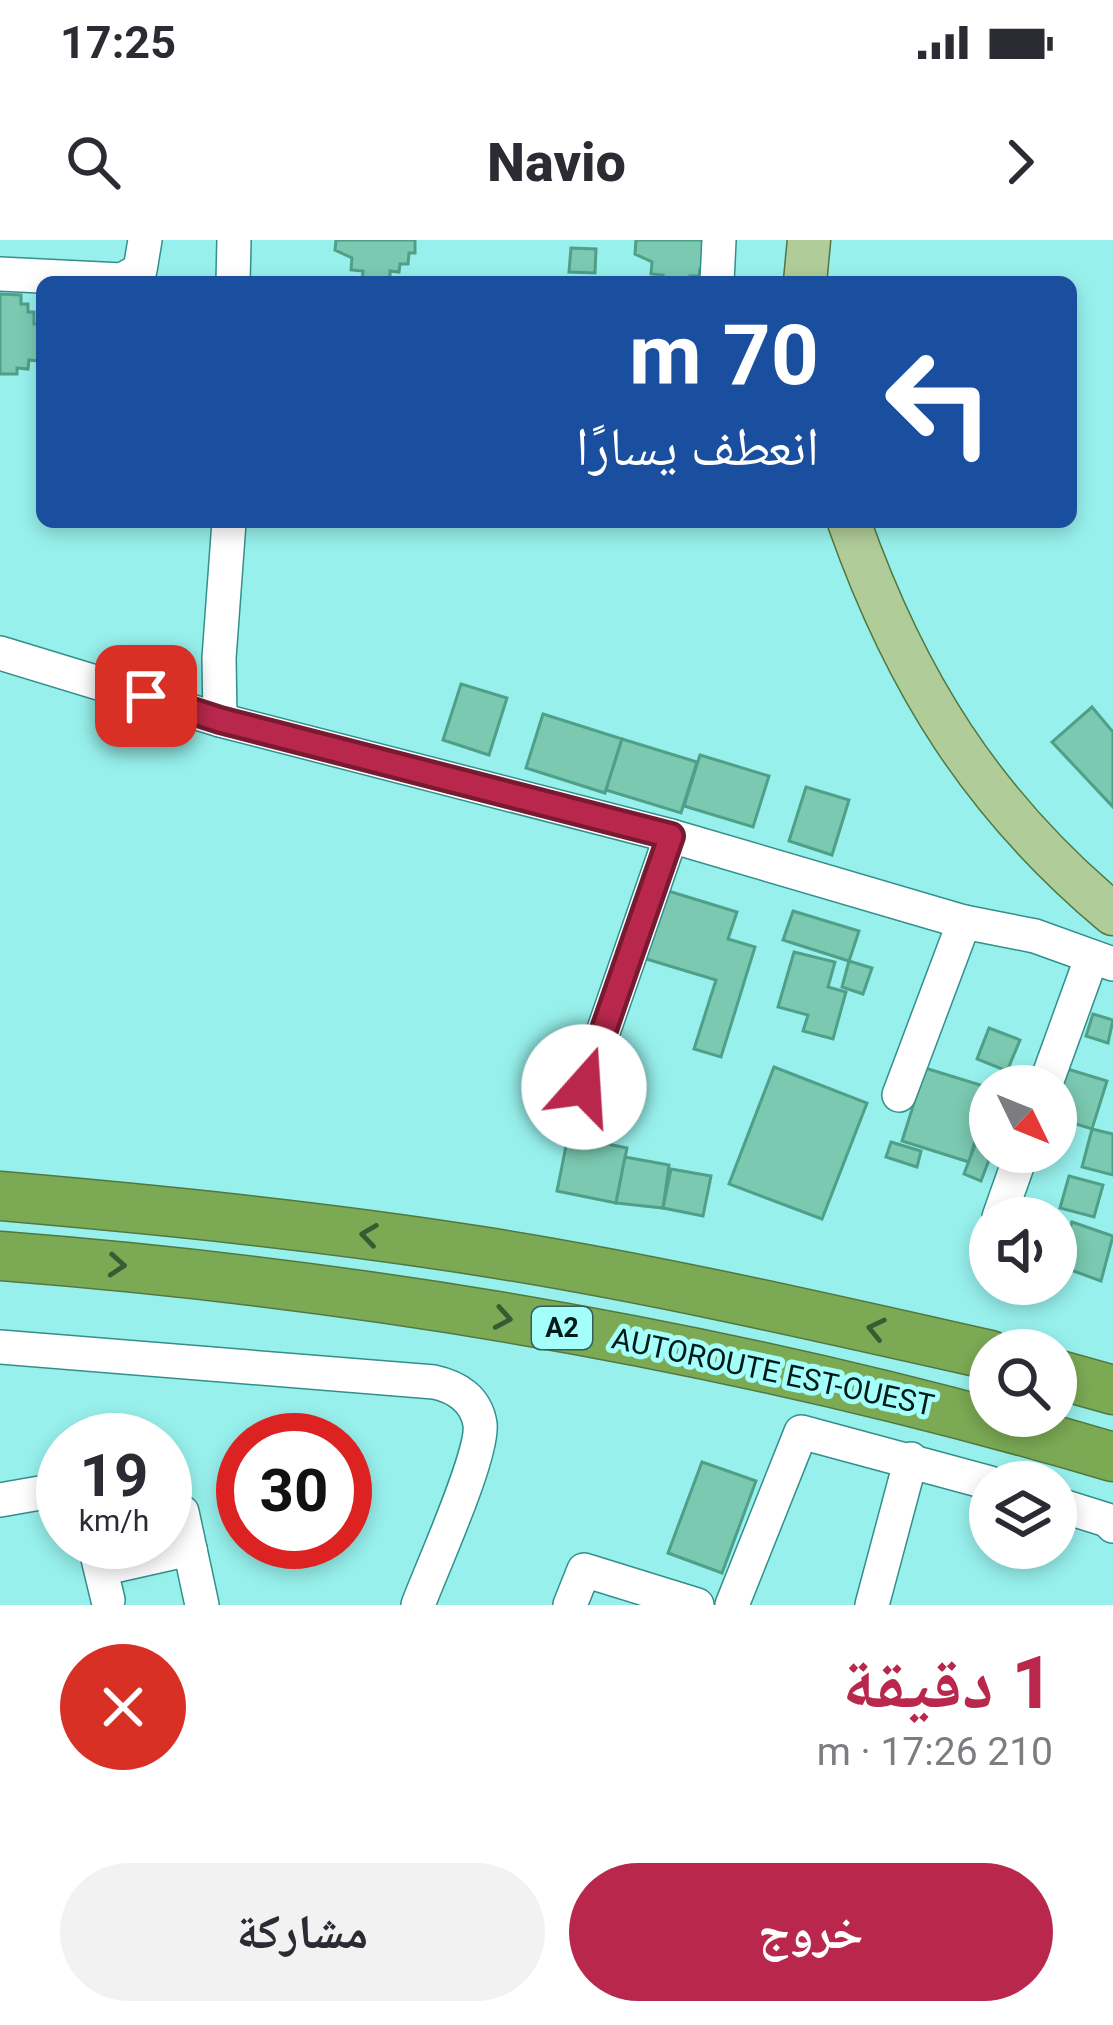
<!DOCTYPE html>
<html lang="ar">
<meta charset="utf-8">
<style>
:root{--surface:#fff;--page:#f2f2f3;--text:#2b2b33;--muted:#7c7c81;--accent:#b9284c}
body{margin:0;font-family:Roboto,"Noto Naskh Arabic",sans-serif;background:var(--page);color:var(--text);direction:rtl;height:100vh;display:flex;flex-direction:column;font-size:45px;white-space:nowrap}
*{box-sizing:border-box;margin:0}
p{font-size:39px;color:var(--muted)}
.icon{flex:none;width:66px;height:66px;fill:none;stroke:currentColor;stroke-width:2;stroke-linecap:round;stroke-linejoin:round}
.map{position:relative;height:1365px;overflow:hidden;direction:ltr}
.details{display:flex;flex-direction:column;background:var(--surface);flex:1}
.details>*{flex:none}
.top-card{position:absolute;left:36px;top:36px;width:1041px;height:252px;border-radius:18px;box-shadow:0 6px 18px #0003;direction:rtl;background:#1a4fa0;color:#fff;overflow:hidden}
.needle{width:78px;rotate:133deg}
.controls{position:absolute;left:969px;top:825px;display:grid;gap:24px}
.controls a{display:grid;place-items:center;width:108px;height:108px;border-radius:50%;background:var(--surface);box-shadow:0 6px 18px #0003;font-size:60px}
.speed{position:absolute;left:36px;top:1173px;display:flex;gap:24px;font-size:60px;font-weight:700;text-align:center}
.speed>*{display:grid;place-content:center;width:156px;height:156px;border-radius:50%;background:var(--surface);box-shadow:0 6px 18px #0003;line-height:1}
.speed small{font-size:30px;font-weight:400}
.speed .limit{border:18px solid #d22;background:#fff;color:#111}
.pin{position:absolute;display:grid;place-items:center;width:102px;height:102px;color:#fff;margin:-51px;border-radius:24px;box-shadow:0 6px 18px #0006}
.me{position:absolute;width:132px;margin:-66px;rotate:19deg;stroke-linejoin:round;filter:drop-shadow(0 0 9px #0008)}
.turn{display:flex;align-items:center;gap:42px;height:252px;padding:0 60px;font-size:54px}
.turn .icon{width:156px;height:156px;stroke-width:2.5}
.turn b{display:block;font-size:84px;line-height:102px}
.round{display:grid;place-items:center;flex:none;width:126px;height:126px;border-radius:63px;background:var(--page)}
.headline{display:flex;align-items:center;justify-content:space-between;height:204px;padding:0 60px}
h1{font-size:72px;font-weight:800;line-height:90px;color:var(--accent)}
.action{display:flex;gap:24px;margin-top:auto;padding:24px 60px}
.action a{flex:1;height:138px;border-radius:72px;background:var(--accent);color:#fff;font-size:48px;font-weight:800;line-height:138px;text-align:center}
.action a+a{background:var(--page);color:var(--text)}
.status{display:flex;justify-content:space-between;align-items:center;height:84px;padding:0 60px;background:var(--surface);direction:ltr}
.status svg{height:33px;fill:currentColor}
header{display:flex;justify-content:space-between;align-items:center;height:156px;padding:0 60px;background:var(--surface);font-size:54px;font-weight:800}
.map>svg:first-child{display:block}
.building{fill:#7ac9b0;stroke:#509f88;stroke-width:3}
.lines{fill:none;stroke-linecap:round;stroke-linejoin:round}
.minor-casing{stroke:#338f8d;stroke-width:36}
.major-casing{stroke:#51783f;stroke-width:45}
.highway-casing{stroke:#51783f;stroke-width:51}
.minor{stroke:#fff;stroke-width:33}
.major{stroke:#b0cc98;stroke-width:42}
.highway{stroke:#7caa54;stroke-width:48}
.oneway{stroke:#385b34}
.route-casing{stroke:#781a31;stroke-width:30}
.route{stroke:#b9284c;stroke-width:21}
.labels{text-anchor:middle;stroke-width:10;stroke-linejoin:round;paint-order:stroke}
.shield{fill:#a4fefa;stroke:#315e5c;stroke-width:3}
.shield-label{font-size:27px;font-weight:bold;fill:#001a19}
.street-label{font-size:30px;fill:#001a19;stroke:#a4fefa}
</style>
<div class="status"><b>17:25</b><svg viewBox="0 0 49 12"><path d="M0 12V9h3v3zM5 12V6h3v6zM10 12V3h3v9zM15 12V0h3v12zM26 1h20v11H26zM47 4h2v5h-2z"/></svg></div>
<header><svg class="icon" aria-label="forward" viewBox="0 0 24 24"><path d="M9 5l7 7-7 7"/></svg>Navio<svg class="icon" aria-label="search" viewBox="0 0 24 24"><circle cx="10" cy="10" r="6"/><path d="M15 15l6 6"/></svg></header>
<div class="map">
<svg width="1113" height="1365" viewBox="0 0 1113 1365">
<rect width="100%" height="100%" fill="#97f0ec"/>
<g class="building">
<polygon points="336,0 415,0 415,13 409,13 408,24 400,24 399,32 390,31 390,38 399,42 362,42 363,31 351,30 352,18 335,10"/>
<polygon points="636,0 716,0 708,29 700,29 699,36 690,36 690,42 662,42 663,35 651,34 652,22 635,14"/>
<polygon points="571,8 596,9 595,33 569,32"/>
<polygon points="0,54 21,55 21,64 28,64 28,72 34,72 34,84 42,84 39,121 29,120 28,129 17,128 17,134 0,134"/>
<polygon points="461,444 507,458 489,515 443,500"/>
<polygon points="1092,467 1113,492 1113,567 1052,502"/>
<polygon points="543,474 622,499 605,553 526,528"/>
<polygon points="622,499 697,522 681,573 606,550"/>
<polygon points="700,515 769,536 753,587 684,566"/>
<polygon points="806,547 849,560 832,615 789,601"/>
<polygon points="665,650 737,672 728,699 755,707 721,817 694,809 716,740 643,718"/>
<polygon points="793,671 859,691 849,721 783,700"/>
<polygon points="794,712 835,722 828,747 846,752 833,799 803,791 808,775 778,767"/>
<polygon points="849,721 872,728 863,754 842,747"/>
<polygon points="1093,774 1113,780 1108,803 1086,796"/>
<polygon points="989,788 1020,800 1007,831 977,819"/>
<polygon points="774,827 867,863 822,979 729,944"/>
<polygon points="1061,827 1107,841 1092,889 1056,878"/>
<polygon points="925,828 990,848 969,922 902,901"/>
<polygon points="990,866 992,912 981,941 964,934"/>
<polygon points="1092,889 1113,894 1113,935 1082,927"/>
<polygon points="568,896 627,908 616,963 557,951"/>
<polygon points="891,902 921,911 917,927 886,917"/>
<polygon points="625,917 669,925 663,968 616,963"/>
<polygon points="671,929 711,936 703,976 663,968"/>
<polygon points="1069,936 1103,945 1094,977 1060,968"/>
<polygon points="1072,982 1113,996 1101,1041 1057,1025"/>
<polygon points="702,1222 756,1241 722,1333 668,1313"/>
</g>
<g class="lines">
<g class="minor-casing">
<g id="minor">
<polyline points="0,34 122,40 140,30 145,0"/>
<polyline points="233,42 234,0"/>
<polyline points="717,42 719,0"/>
<polyline points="0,413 220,480 671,596 964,682 1035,696 1113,724"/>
<polyline points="220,480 219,418 229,282"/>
<polyline points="1045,846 1091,719"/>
<polyline points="584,847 671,596"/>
<polyline points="899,855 964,682"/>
<polyline points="999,977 1022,912"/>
<path d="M0 1107 434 1142C457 1147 476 1159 480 1184 484 1214 431 1330 418 1365"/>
<polyline points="0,1260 40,1253 63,1259"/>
<polyline points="1056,1264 1107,1280 1113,1286"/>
<polyline points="182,1272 202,1365"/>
<polyline points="94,1302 108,1360"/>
<polyline points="101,1329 190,1309"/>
<polyline points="570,1365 584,1330 697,1365"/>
<polyline points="732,1365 801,1192 990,1243"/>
<polyline points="872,1365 911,1219"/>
</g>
</g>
<g class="major-casing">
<g id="major">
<polyline points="805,42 809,0"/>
<path d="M849 282C906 443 982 564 1113 674"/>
</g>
</g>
<g class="highway-casing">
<g id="highway">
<path d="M0 956C161 970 321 986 480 1011 652 1038 821 1077 990 1115"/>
<path d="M0 1016C376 1045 751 1110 1113 1217"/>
<polyline points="1056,1134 1113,1150"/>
</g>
</g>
<use href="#minor" class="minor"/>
<use href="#major" class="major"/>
<use href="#highway" class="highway"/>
</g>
<defs><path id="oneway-chevron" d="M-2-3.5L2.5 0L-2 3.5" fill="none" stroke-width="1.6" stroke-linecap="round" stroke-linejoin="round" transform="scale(3)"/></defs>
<g class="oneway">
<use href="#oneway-chevron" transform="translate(369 995) rotate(-172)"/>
<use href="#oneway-chevron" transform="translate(117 1025) rotate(4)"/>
<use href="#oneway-chevron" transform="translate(503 1078) rotate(10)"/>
<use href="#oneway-chevron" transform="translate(876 1089) rotate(-167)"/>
</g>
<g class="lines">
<g class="route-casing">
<polyline id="route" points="146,456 220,480 671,596 584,847"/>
</g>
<use href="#route" class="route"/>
</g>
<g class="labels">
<rect class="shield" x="532" y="1067" width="60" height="42" rx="9"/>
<g class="shield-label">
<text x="562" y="1097">A2</text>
</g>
<g class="street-label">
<text transform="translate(773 1132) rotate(12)" y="10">AUTOROUTE EST-OUEST</text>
</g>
</g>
</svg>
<div class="controls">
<a><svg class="needle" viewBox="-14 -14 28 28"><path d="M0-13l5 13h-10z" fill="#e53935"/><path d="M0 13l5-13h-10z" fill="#7c7c81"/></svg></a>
<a><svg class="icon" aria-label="sound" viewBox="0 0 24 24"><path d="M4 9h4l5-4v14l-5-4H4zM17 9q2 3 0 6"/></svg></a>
<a><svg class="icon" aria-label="search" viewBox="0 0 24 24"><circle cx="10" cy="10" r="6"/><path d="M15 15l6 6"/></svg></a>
<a><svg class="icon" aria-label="layers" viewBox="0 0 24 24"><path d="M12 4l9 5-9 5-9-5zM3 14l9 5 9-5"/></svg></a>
</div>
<div class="speed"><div>19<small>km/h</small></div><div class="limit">30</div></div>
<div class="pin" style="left:146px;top:456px;background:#d93025"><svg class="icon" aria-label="arrive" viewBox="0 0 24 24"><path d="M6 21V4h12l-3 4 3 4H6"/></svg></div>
<svg class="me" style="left:584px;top:847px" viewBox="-20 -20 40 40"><circle r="19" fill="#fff"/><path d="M0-13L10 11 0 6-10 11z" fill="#b9284c"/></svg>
<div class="top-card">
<div class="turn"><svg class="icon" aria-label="left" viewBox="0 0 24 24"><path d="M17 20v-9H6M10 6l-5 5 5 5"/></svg><div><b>70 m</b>انعطف يسارًا</div></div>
</div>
</div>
<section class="details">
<div class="headline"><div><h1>1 دقيقة</h1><p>210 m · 17:26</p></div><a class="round" style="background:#d93025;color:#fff"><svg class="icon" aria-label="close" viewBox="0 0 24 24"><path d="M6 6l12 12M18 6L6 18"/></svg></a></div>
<div class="action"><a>خروج</a><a>مشاركة</a></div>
</section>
